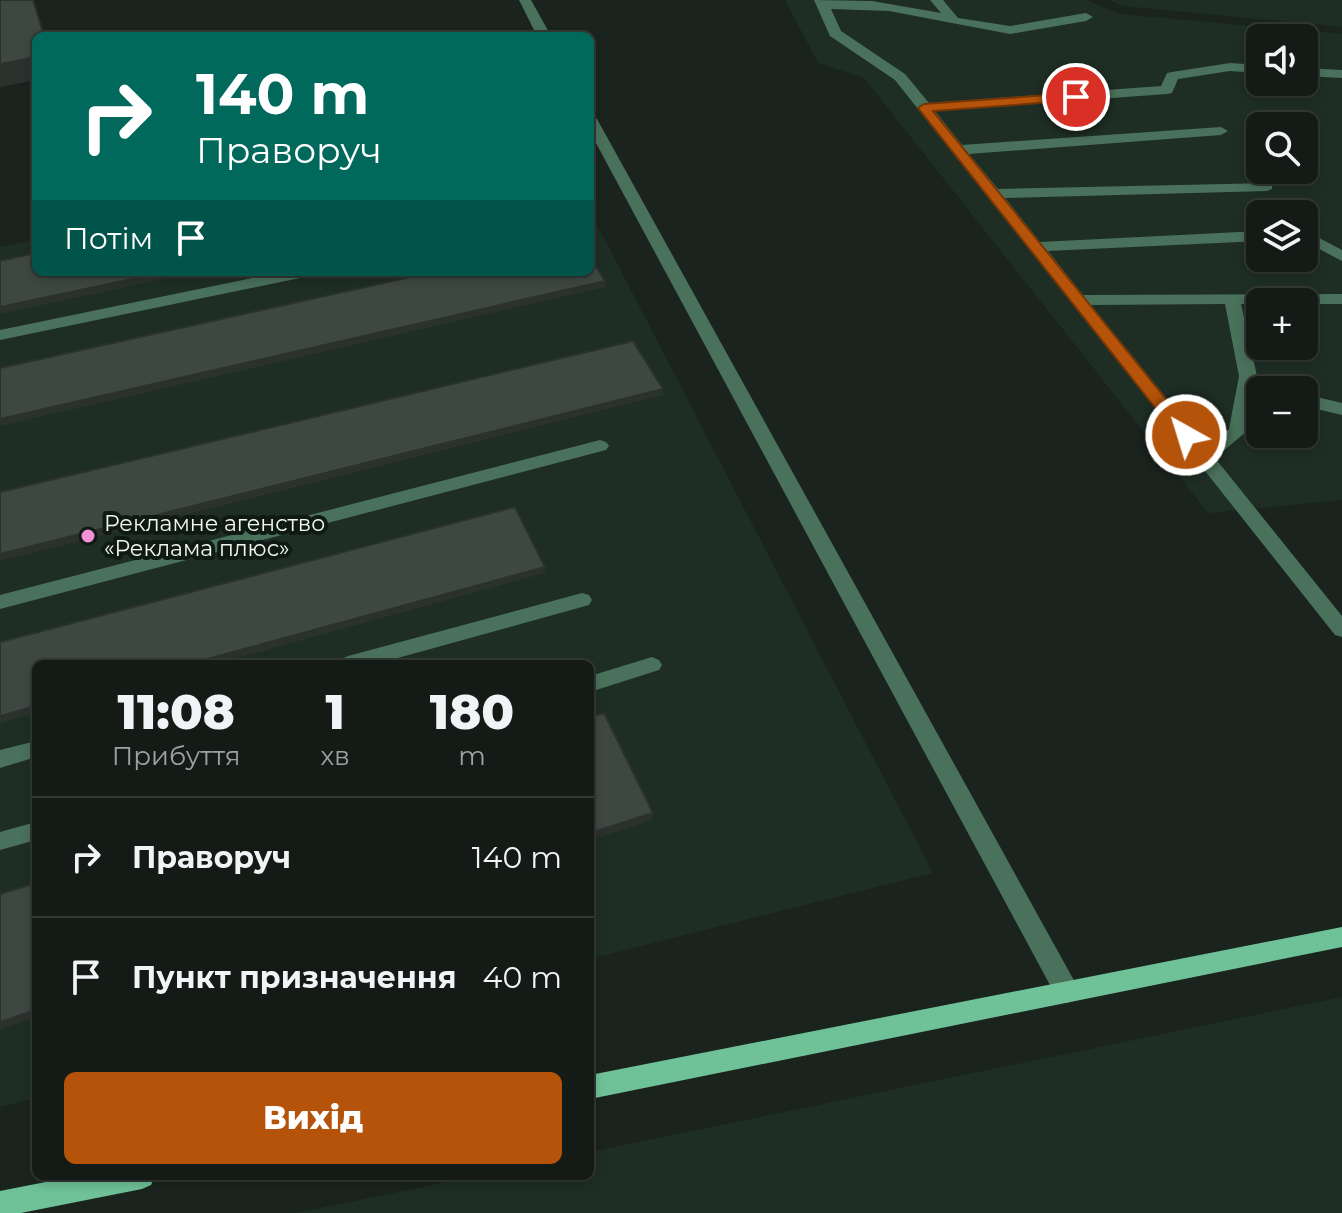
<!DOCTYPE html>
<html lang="uk">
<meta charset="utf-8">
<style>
:root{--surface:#141a16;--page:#1d231f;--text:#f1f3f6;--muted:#9da1a1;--line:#333835;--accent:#b45309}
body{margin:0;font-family:Montserrat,sans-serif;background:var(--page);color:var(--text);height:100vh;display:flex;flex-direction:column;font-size:30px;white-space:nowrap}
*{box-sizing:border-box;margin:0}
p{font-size:26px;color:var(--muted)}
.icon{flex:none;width:44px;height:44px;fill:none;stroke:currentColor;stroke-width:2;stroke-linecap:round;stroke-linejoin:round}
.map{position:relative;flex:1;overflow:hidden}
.sheet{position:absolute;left:32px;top:660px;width:562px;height:520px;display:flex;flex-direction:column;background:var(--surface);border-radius:12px;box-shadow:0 4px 12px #0003,0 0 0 2px var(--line)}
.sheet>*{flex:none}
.hud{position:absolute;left:32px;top:32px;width:562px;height:244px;border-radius:12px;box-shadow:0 4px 12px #0003,0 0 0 2px var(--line);background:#00695c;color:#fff;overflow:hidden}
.buttons{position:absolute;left:1246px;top:24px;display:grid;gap:16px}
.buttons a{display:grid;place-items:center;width:72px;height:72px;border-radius:12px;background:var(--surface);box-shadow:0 4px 12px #0003,0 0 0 2px var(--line);font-size:40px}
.pin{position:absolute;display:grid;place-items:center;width:68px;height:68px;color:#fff;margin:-34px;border:4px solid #fff;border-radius:50%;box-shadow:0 2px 8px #0007}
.me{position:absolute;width:88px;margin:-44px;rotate:321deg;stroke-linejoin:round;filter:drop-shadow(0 0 6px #0008)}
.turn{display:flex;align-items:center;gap:28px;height:168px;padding:0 32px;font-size:36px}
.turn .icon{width:104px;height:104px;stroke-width:2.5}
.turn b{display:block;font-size:56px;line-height:68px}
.then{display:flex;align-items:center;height:76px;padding:0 32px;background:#0003;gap:16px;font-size:30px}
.eta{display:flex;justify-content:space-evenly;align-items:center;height:136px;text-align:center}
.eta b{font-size:48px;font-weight:800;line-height:56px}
.primary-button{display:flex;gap:16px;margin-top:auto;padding:16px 32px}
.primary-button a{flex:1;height:92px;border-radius:12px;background:var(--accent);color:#fff;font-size:32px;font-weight:800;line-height:92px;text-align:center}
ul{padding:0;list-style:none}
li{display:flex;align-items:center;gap:24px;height:120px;padding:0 32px;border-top:2px solid var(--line)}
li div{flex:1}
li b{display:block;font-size:30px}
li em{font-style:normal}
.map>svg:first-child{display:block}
.built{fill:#1e2e25;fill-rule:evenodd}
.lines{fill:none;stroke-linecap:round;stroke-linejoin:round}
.minor{fill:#4a715c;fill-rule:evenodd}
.major{fill:#6fc297;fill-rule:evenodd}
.shaded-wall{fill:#2b322e}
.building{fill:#3e4842;stroke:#2b322e;stroke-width:2}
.route{fill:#b45309;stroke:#753606;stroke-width:2}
.poi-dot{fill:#f491d4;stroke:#101a14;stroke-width:3}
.labels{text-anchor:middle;stroke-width:8;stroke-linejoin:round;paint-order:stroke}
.poi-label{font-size:22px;fill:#f0f6f2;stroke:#101a14;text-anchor:start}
</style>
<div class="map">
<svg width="1342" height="1213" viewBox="0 0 1342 1213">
<rect width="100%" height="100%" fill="#1a231e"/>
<g class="built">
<path d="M785 0H1086L1120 14 1342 34V500L1208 513 864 78 818 63ZM1260 38H1304V82H1260ZM1260 126H1304V170H1260ZM1260 214H1304V258H1260ZM1260 302H1304V346H1260ZM1260 390H1304V434H1260Z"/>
<polygon points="1109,0 1342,0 1342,27 1123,6"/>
<polygon points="590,211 933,873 590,959 590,664 36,664 36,1098 0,1107 0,247 36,240 36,272 590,272"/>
<polygon points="1342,997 1342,1213 296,1213 476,1176 590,1176 590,1152"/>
</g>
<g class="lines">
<g class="minor">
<polygon points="519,0 531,0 551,36 537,36"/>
<path d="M814 0 872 1 941 13 930 0H943L958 18 1010 26 1086 13 1093 17 1086 21 1010 34 889 11 831 9 841 31 905 74 929 103 1161 86 1167 73 1172 72 1230 63 1260 65V73L1230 71 1178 79 1172 93 1167 94 935 111 962 145 1221 127 1228 131 1221 135 969 154 998 189 1272 183V189L1267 191 1005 198 1040 242 1260 231V241L1048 251 1083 295 1342 294V304H1241L1257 376 1247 431 1215 458 1342 616V637L1335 635 895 80 830 36ZM1225 304 1239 376 1229 429 1206 447 1091 305Z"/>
<polygon points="1304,68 1342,70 1342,78 1304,76"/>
<polygon points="590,115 597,119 1076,984 1079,992 1076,1000 1067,1003 1058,1000 590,132"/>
<polygon points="1304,230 1342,250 1342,261 1304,241"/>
<polygon points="282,272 313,272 305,277 0,340 0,330"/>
<polygon points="1304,394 1342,403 1342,415 1304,406"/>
<polygon points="600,440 606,442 609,446 606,450 0,609 0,595"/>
<polygon points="582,593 589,595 592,600 589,605 376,664 338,664 341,659 348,656"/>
<polygon points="652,657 659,660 662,665 659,670 590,692 590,676"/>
<polygon points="36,741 36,757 0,768 0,750"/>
<polygon points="36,822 36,840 0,850 0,832"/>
</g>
<g class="major">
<polygon points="1342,927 1342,947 590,1099 590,1075"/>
<polygon points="76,1176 155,1176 151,1185 142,1189 21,1213 0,1213 0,1191"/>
</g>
</g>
<g class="shaded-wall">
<polygon points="36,57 36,80 0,87 0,64"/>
<polygon points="165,272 196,272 0,314 0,307"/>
<polygon points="605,281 605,287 0,426 0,419"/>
<polygon points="663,389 663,395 0,561 0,554"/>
<polygon points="545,567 545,573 215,664 189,664"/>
<polygon points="36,706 36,713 0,723 0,716"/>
<polygon points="653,813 653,820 590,840 590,833"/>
<polygon points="36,1010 36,1017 0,1029 0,1022"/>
</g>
<g class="building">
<polygon points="0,0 33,0 44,36 36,36 36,57 0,64"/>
<polygon points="36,253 36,272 165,272 0,307 0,261"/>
<polygon points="590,257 605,281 0,419 0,368 433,272 590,272"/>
<polygon points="633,341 663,389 0,554 0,492"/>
<polygon points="515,507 545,567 189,664 36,664 36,706 0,716 0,642"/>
<polygon points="604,713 653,813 590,833 590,717"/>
<polygon points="36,883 36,1010 0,1022 0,894"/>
</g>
<polygon class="route" points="1076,93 1082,97 1081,100 933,111 1192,431 1192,439 1180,439 918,108 924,104"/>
<circle class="poi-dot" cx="88" cy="536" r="8"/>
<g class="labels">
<g class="poi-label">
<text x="104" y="531">Рекламне агенство<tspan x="104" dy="25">«Реклама плюс»</tspan></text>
</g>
</g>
</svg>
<div class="buttons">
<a><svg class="icon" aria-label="sound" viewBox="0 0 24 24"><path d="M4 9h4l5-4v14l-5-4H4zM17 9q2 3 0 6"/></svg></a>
<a><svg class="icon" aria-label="search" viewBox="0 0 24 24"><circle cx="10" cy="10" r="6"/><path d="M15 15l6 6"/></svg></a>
<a><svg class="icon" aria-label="layers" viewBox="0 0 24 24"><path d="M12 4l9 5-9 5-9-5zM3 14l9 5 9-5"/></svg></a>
<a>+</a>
<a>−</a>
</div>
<div class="pin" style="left:1076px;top:97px;background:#d93025"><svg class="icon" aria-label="arrive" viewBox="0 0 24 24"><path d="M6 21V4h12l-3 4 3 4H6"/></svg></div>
<svg class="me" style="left:1186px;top:435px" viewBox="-20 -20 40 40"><circle r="17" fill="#b45309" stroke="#fff" stroke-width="3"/><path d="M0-11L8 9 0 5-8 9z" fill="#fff"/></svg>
<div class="hud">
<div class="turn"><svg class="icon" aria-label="right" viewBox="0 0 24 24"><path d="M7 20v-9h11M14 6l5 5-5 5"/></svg><div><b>140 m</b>Праворуч</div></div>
<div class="then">Потім<svg class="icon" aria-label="arrive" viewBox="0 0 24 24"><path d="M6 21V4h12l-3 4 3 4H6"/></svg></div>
</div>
<section class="sheet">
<div class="eta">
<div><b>11:08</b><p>Прибуття</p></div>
<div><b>1</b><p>хв</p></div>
<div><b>180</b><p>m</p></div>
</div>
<ul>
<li><svg class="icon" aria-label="right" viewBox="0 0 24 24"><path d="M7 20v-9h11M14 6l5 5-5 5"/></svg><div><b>Праворуч</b></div><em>140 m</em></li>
<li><svg class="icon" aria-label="arrive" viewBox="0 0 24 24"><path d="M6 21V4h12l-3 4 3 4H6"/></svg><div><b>Пункт призначення</b></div><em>40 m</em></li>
</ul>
<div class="primary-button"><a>Вихід</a></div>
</section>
</div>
